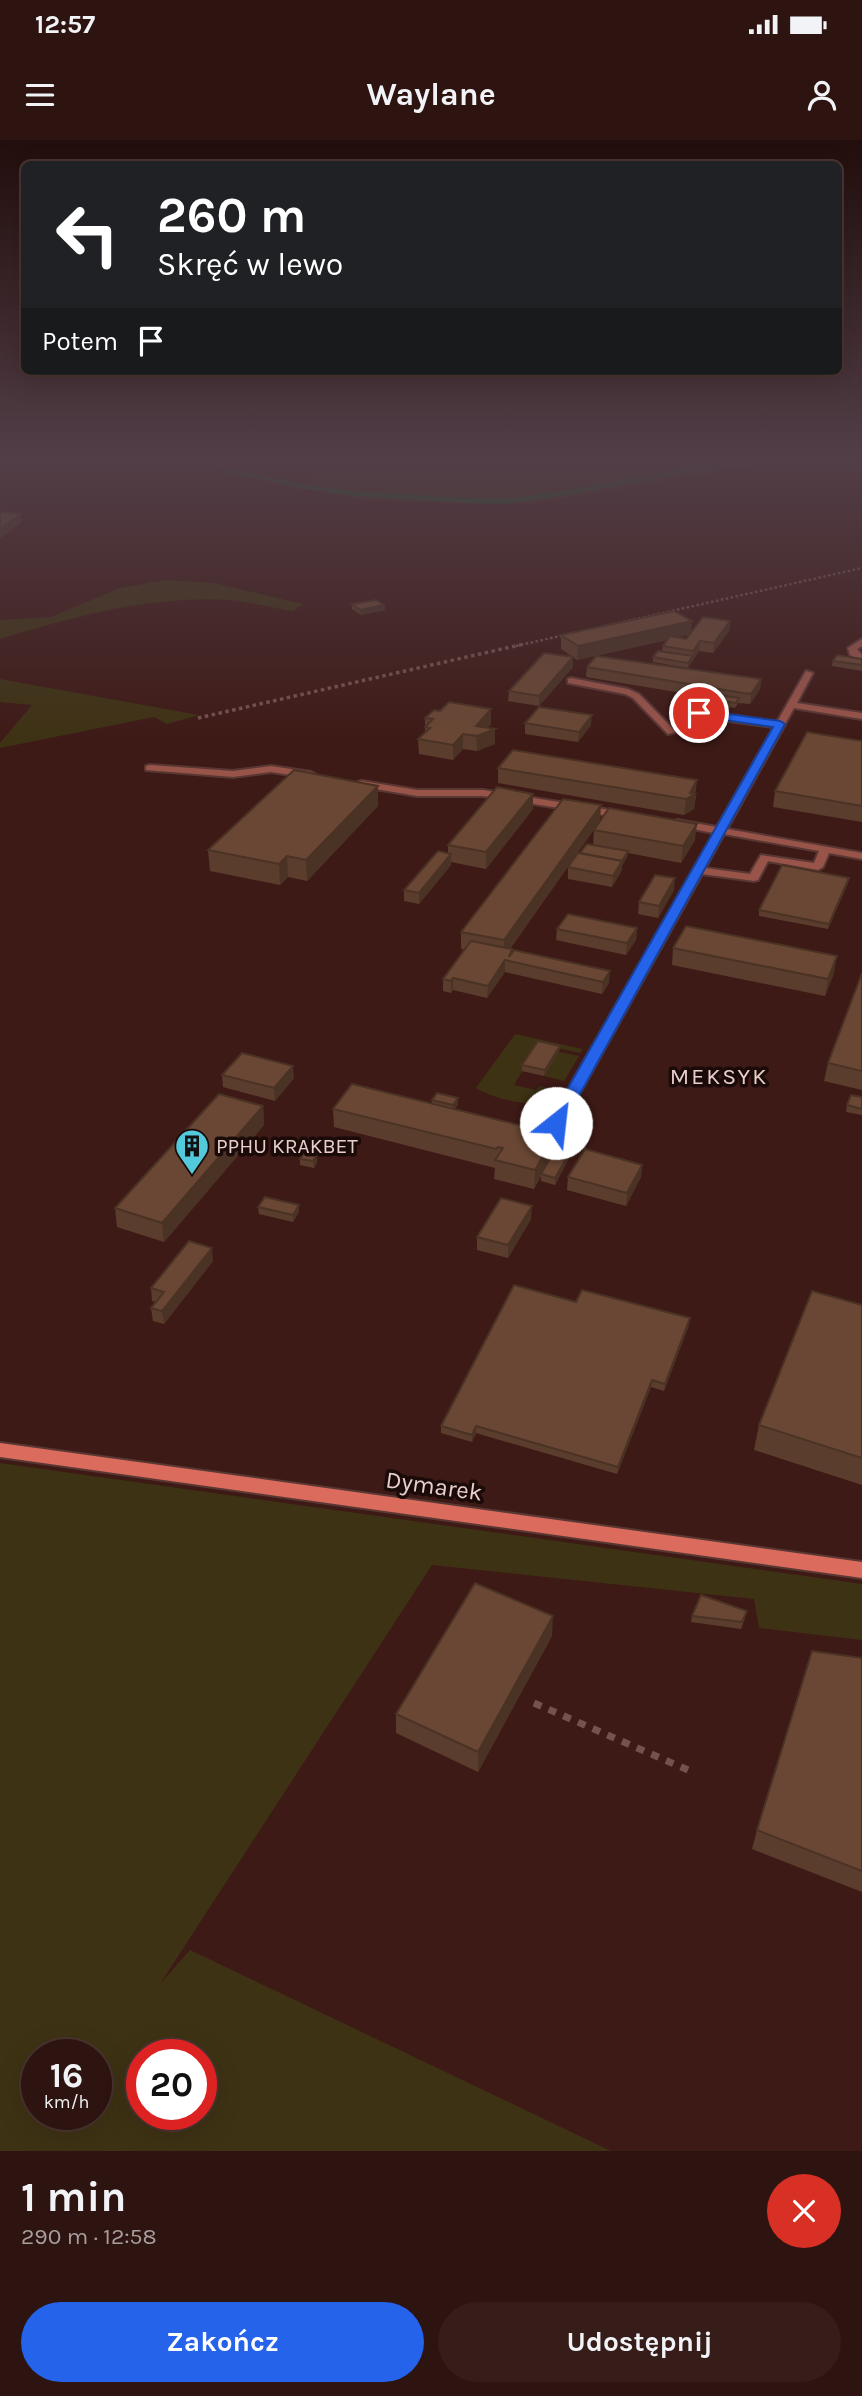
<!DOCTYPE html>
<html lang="pl">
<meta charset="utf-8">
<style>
:root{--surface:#2e1410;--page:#361d19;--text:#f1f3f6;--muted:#a79e9f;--line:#493330;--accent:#2563eb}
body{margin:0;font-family:Karla,sans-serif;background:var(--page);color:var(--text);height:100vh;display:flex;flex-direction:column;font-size:26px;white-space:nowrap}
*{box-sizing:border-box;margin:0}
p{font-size:23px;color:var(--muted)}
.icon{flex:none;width:38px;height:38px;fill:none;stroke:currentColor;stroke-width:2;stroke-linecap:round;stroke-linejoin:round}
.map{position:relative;height:2011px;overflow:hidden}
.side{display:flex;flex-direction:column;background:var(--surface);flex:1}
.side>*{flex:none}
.hud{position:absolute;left:21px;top:21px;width:821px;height:214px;border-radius:10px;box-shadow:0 7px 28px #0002,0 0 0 2px var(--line);background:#202124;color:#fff;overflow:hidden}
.speed{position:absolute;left:21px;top:1899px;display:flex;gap:14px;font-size:35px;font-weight:700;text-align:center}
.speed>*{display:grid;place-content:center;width:91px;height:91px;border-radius:50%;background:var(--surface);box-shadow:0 7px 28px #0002,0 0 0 2px var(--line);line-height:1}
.speed small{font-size:18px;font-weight:400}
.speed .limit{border:10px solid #d22;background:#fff;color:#111}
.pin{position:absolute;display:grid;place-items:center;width:60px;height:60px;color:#fff;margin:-30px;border:4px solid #fff;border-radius:50%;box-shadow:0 2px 7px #0007}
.me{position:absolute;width:77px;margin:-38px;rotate:29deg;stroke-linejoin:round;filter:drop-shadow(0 0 5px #0008)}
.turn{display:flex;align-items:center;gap:24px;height:147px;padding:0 21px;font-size:32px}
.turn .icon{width:91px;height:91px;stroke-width:2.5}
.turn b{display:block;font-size:49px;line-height:60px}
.then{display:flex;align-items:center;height:66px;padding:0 21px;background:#0003;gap:14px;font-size:26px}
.round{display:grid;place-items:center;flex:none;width:74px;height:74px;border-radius:37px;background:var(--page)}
.summary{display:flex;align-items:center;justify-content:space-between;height:119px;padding:0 21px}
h1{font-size:42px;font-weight:700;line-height:52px}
.button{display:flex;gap:14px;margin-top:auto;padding:14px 21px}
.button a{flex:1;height:80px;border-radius:42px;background:var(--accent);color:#fff;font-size:28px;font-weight:700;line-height:80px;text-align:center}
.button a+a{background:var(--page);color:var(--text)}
.status{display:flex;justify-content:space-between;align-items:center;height:49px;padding:0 35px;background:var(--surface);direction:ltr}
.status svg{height:19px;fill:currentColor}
header{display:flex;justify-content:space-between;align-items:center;height:91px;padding:0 21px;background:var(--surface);font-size:32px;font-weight:700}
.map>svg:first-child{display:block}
.green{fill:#3e3214;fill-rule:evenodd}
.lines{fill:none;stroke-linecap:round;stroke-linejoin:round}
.stream{stroke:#015f25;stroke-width:4.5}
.lane-casing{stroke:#593733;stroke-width:4}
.secondary-casing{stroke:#593733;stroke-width:4}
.path-far2{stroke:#74534f;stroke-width:2.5;stroke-dasharray:2.5 2.5;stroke-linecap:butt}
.path-far1{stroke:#74534f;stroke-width:3.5;stroke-dasharray:3.5 3.5;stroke-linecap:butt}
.path{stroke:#74534f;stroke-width:7;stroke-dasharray:8 8;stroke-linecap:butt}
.lane{fill:#99544a;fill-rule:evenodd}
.secondary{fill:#da6b5d;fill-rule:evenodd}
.wall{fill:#5b3d2d;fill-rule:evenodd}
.shaded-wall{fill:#4a3224}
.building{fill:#6a4734;stroke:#4a3224;stroke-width:2}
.route{fill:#2563eb;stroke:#184099;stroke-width:2}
.labels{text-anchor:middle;stroke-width:7;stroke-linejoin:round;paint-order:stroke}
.poi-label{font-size:21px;fill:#e8cfcb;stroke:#1a0a08;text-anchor:start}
.neighbourhood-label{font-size:23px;letter-spacing:2px;fill:#e8cfcb;stroke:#1a0a08}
.near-street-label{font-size:24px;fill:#e8cfcb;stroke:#1a0a08}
</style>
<div class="status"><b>12:57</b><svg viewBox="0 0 49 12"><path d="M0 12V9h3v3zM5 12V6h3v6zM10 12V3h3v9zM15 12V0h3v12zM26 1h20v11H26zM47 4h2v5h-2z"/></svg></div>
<header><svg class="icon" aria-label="menu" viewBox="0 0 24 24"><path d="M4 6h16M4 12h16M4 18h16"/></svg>Waylane<svg class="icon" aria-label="person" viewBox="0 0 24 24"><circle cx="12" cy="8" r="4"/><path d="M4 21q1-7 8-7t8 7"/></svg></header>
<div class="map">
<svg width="862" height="2011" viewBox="0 0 862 2011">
<rect width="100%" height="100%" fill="#3e1a16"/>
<g class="green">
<polygon points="325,320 394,320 391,327 395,335 411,334 429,320 786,320 533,363 485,364 359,359 308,342"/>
<path d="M166 440 214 443 303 464 293 471C272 468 250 462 229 460 151 455 73 477 0 499V480L51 477 120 448Z"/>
<polygon points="0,539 199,575 167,584 154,577 0,608 0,603 32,565 0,562"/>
<path d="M515 894 583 909 580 913 539 904 514 945 536 950 539 946 559 950 552 959C532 969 494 959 476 948Z"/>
<polygon points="559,912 579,916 564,941 544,936"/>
<path d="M0 1323 862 1444V1500L759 1488 754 1459 432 1425 160 1844 190 1810 611 2011H0ZM37 1914H96V1974H37ZM142 1914H201V1974H142Z"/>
</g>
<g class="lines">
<polyline class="stream" points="213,320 231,331 296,345 348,353 474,361 508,361 571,352 742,320"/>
<g class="lane-casing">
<g id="lane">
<polygon points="0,320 6,320 0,324"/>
<polygon points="862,499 862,506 857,509 862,515 862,522 850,515 848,508"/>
<path d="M806 531 813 533 797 563 862 573V579L794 568 727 689 862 713V719L829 713 823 727 818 730 768 721 758 740 754 741 702 734 563 983 561 986H551L549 983 714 693 677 686 672 683 677 680 717 687 774 587 699 577 694 574 699 571 777 582ZM724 694 819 711 814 723 761 715 750 734 705 728Z"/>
<polygon points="571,538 628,549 639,554 676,592 668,594 633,558 625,554 568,543 568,539"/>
<polygon points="150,625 233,631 271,626 311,632 316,635 311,638 271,632 233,637 146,630 146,626"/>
<polygon points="362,641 417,650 483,650 623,672 628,675 623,678 483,656 417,656 358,646 358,642"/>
</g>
</g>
<g class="secondary-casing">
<polygon id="secondary" points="0,1303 862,1422 862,1438 0,1317"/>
</g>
<polyline class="path-far2" points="516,506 862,428"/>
<polyline class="path-far1" points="198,578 524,504"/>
<polyline class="path" points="534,1563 688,1630"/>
<use href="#lane" class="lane"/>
<use href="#secondary" class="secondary"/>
</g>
<g class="wall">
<polygon points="352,464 384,465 385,470 361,475 352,469"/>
<path d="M730 481 729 491 713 513 699 511 688 528 653 522V517L662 511 663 506 667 500 577 520 573 517V527L539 566 508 561 509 551 573 517 561 509V495L691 493ZM689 495 686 499 677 497Z"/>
<polygon points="862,519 862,531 832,526 833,521"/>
<polygon points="587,527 761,539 760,549 750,564 738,563 735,568 711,564 712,558 586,537"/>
<polygon points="425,578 491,584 487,588 495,589 495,604 477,611 463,609 453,620 419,614 418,599 425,593"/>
<polygon points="525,583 591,585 578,602 525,594"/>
<polygon points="862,601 862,682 773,667 775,651"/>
<polygon points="498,628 696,656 694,669 684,675 498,643"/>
<polygon points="378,666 307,741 288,737 280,745 210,731 208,710"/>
<polygon points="533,669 486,729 451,722 451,725 419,764 404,761 404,750 448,713 448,705"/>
<polygon points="600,681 510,809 512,812 609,843 602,854 505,832 487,858 453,850 451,853 443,851 443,839 465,810 461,809 461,792"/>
<polygon points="594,690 695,700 681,723 628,713 627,717 622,726 621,732 612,747 568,739 568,727 580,713 593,705"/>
<polygon points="849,738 848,743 828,789 759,776 759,770"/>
<polygon points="674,750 658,778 638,774 639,762"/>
<polygon points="637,788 636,800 626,815 556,800 557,789"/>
<polygon points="673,808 834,833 825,856 672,825"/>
<polygon points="862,833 862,950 824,941 828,923"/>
<polygon points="560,906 559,912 544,936 522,931 522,925"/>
<polygon points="222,935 294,938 275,961 223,947"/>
<polygon points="862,957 862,975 846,972 847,965"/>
<polygon points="458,958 458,964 455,969 555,1010 569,1018 555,1045 541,1041 541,1036 534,1049 494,1039 495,1028 334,987 333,969 432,964 432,960"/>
<polygon points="263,966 264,985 164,1102 117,1087 115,1068"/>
<polygon points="317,1015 317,1022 314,1028 300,1025 300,1019"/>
<polygon points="642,1025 641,1037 626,1066 567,1050 568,1037"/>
<polygon points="299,1065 299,1072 293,1082 259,1074 258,1067"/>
<polygon points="531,1079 508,1118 477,1110 477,1097"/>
<polygon points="213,1121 164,1184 153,1181 151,1168 156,1162 152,1161 151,1148"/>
<polygon points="576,1162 689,1185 664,1251 651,1247 617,1334 476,1293 472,1302 441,1293 441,1286"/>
<polygon points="862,1165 862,1345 754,1310 759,1285"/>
<polygon points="692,1476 745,1478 741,1489 691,1482"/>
<polygon points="552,1496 478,1632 396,1593 396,1574"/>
<polygon points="862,1518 862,1752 752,1709 757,1690"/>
</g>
<g class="shaded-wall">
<polygon points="21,374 22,382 0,399 0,389"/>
<polygon points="384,465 385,470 361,475 360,470"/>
<polygon points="692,481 691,494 577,520 578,506"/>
<polygon points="730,481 729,491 713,513 714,503"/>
<polygon points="700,501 699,511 688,528 688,523 693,516 693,511"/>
<polygon points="573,517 573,527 539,566 539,556"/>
<polygon points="761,539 760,549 750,564 751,554"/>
<polygon points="491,569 491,584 481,595 495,589 495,604 477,611 476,586"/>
<polygon points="592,575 591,585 578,602 579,592"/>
<polygon points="463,594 463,609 453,620 453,605"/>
<polygon points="697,640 694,669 684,675 686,659"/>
<polygon points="378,646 378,666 307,741 306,720"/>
<polygon points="533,654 533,669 486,729 486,712"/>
<polygon points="601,665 600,681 503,818 504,800"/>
<polygon points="697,684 695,700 681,723 683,706"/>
<polygon points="628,711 627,717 622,726 621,732 612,747 613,736"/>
<polygon points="451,714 451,725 419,764 419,753"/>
<polygon points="287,716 288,737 280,745 279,724"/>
<polygon points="675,738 674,750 658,778 659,766"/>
<polygon points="849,738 848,743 828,789 829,784"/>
<polygon points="637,788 636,800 626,815 627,803"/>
<polygon points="837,816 834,833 825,856 828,839"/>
<polygon points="505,820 505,832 487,858 488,846"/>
<polygon points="610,831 609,843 602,854 603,842"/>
<polygon points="453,838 453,850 451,853 451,841"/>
<polygon points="560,906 559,912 544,936 545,930"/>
<polygon points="293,926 294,938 275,961 274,948"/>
<polygon points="458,958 458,964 453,971 453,965"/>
<polygon points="263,966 264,985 164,1102 162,1083"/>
<polygon points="556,994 555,1012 541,1034 534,1049 535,1030"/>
<polygon points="570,1012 569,1018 555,1045 555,1038"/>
<polygon points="317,1015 317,1022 314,1028 313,1021"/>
<polygon points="642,1025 641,1037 626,1066 627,1053"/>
<polygon points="299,1065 299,1072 293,1082 293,1075"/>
<polygon points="532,1066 531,1079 508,1118 508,1105"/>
<polygon points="212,1108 213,1121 164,1184 162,1171"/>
<polygon points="690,1178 689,1185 664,1251 665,1244"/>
<polygon points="652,1240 651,1247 617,1334 618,1327"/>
<polygon points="476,1286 476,1293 472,1302 472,1295"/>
<polygon points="553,1476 552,1496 478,1632 478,1612"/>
</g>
<g class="building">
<polygon points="0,372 21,374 0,389"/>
<polygon points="376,460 384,465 360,470 352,464"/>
<polygon points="674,471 692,481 578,506 561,495"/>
<polygon points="703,477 730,481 714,503 700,501 693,511 663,506 670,496 686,499"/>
<polygon points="658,511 693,516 688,523 653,517"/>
<polygon points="544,513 573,517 539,556 509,551"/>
<polygon points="837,515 862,519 862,525 833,521"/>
<polygon points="596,516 761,539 751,554 743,553 587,527"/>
<polygon points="715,554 739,558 736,563 711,559"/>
<polygon points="449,562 491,569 476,586 495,589 477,596 463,594 453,605 418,599 430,588 425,587 433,579 425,578 434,570 440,571"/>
<polygon points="539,567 592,575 579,592 525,583"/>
<polygon points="807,592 862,601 862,666 775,651"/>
<polygon points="513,610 697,640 690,653 695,654 686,659 498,628"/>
<polygon points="294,630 378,646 306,720 287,716 279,724 208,710"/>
<polygon points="497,647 533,654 486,712 448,705"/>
<polygon points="563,659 601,665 504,800 461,792"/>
<polygon points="609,668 697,684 683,706 594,690"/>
<polygon points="587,704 628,711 622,721 580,713"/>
<polygon points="438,711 451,714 419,753 404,750"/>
<polygon points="578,713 622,721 613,736 568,727"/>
<polygon points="782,725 849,738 829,784 759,770"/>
<polygon points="655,735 675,738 659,766 639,762"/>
<polygon points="568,774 637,788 627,803 557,789"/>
<polygon points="686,786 837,816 828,839 673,808"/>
<polygon points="471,801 512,809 509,817 514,810 610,831 603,842 505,820 488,846 453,838 451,841 443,839"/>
<polygon points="862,833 862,931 828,923"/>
<polygon points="538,901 560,906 545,930 522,925"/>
<polygon points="242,913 293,926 274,948 222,935"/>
<polygon points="352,944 556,994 535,1030 495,1020 503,1008 498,1007 496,1009 333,969"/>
<polygon points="437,953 458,958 453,965 432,960"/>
<polygon points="219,954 263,966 162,1083 115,1068"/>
<polygon points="851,955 862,957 862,969 847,965"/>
<polygon points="556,1008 570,1012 555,1038 541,1034"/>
<polygon points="585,1009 642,1025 627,1053 568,1037"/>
<polygon points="304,1013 317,1015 313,1021 300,1019"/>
<polygon points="265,1057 299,1065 293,1075 258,1067"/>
<polygon points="501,1058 532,1066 508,1105 477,1097"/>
<polygon points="189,1101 212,1108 162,1171 151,1168 164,1152 151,1148"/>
<polygon points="514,1145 576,1162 582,1150 690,1178 665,1244 652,1240 618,1327 476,1286 472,1295 441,1286"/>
<polygon points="812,1151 862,1165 862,1318 759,1285"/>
<polygon points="475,1443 553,1476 478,1612 396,1574"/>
<polygon points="701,1455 747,1471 742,1482 692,1476"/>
<polygon points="812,1511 862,1518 862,1731 757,1690"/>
</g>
<linearGradient id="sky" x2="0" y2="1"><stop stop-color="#220e0c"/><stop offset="0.53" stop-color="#523e47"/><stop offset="1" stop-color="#523e47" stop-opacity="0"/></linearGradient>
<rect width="862" height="601" fill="url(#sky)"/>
<polygon class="route" points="699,570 780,581 785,584 564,983 556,987 550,986 548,983 773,587 696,576 696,571"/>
<defs>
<g id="building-pin" transform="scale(1.75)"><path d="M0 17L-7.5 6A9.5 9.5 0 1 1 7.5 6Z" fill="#53cadc" stroke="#1a0a08"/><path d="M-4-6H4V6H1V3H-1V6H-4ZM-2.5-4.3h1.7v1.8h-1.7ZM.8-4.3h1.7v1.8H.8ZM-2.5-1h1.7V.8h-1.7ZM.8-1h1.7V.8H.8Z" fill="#111"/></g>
</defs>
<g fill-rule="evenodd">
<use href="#building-pin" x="192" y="1006"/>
</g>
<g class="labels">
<g class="poi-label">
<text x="216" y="1013">PPHU KRAKBET</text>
</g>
<g class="neighbourhood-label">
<text x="719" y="944">MEKSYK</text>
</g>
<g class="near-street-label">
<text transform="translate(434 1346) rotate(8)" y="8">Dymarek</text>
</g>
</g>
</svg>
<div class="speed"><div>16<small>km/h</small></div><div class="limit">20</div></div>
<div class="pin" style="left:699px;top:573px;background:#d93025"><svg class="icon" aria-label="arrive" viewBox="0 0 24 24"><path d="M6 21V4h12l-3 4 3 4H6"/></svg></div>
<svg class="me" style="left:556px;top:983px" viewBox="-20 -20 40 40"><circle r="19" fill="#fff"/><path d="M0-13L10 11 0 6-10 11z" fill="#2563eb"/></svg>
<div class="hud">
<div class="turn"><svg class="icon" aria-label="left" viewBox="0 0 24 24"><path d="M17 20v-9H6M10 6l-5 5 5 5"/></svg><div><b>260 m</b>Skręć w lewo</div></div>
<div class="then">Potem<svg class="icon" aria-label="arrive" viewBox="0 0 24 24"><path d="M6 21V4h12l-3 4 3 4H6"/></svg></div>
</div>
</div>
<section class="side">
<div class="summary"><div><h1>1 min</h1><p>290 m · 12:58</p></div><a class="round" style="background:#d93025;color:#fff"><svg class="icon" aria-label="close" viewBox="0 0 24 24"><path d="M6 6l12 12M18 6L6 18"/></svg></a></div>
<div class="button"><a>Zakończ</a><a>Udostępnij</a></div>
</section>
